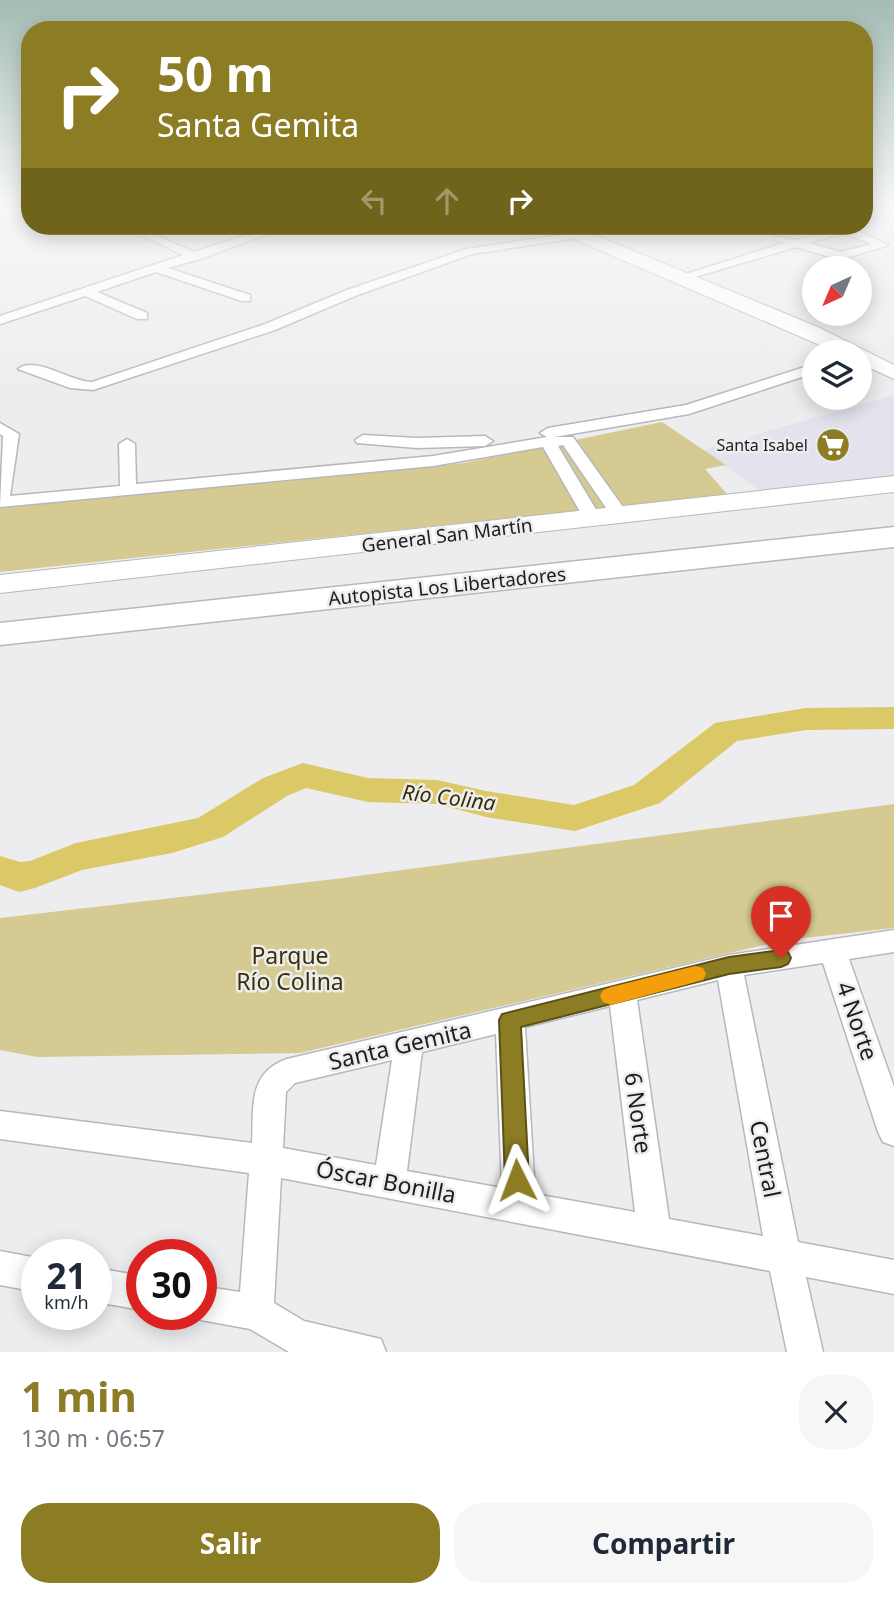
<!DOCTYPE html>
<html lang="es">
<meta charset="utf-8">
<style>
:root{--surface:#fff;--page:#f6f6f7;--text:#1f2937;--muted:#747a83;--accent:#8c7c23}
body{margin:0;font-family:"Noto Sans",sans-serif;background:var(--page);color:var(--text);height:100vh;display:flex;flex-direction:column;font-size:26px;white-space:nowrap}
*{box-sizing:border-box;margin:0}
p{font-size:23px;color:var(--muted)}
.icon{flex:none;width:38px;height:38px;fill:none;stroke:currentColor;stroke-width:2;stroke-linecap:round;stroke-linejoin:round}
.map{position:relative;height:1352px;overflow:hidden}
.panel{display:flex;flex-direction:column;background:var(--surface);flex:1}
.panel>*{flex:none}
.top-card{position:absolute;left:21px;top:21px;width:852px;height:214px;border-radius:28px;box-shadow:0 4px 18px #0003;background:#8c7c23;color:#fff;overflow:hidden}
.needle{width:46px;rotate:224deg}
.tools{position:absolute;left:802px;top:256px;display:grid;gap:14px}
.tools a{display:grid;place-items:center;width:70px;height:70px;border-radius:50%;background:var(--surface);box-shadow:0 4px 18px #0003;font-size:35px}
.speed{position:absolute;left:21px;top:1239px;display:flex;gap:14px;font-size:35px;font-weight:700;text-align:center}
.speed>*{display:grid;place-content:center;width:91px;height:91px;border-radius:50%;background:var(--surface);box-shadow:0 4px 18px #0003;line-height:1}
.speed small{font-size:18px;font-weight:400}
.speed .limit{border:10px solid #d22;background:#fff;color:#111}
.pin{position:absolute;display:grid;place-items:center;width:60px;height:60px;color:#fff;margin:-72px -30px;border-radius:50% 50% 50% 0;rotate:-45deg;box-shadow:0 0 7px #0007}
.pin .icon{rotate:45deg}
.me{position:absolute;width:77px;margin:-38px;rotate:357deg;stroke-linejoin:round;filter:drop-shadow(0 0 5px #0008)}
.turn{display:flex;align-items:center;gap:24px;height:147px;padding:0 21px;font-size:32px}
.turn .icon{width:91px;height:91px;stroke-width:2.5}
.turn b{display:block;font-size:49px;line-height:60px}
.lanes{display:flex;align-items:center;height:66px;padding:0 21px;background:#0003;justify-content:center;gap:35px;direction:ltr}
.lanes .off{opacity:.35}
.round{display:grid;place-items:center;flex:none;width:74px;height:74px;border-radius:28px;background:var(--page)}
.overview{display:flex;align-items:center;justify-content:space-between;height:119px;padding:0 21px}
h1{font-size:42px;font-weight:700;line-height:52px;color:var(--accent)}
.button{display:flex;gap:14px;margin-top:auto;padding:14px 21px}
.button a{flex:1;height:80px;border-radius:28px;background:var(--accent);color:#fff;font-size:28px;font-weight:700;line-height:80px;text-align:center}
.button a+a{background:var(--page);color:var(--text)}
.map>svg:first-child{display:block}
.built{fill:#e3e2ed}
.green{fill:#d4ca92}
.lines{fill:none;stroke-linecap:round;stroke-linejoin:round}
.river{fill:#dbc867;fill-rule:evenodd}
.street-casing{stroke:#b8b7ba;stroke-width:3}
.secondary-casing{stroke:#b8b7ba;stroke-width:2}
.highway-casing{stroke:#b8b7ba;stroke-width:3}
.street{fill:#fff;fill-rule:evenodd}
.secondary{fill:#fff;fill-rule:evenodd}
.highway{fill:#fff;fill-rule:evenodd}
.shaded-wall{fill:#7f7f81}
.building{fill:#b5b5b8;stroke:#7f7f81;stroke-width:2}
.route{fill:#8c7c23;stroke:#5b5117;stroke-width:2}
.slow{fill:#f59e0b}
.labels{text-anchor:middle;stroke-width:5;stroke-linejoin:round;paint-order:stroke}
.far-poi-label{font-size:16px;fill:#1d1d1e;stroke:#ededf0;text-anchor:end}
.street-label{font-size:19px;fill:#1d1d1e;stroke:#ededf0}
.water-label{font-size:21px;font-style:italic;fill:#362e02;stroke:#ededf0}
.near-park-label{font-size:23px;fill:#3a3206;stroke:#ededf0}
.near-street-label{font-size:23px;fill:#1d1d1e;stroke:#ededf0}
</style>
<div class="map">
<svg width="894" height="1352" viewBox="0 0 894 1352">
<rect width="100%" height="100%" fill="#ededf0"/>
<polygon class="built" points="894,395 894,476 760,491 703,450"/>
<g class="green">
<polygon points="662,422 726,465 705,469 728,495 0,572 0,507 464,463"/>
<polygon points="894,804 894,928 786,940 300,1053 37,1057 0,1050 0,918 343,878"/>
</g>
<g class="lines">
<polygon class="river" points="894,707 894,729 806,730 737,741 660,803 575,831 486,817 437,804 368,802 306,788 287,796 223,837 172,853 82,870 35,888 19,892 0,885 0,856 20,862 30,861 76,843 198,818 263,778 303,763 368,778 437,780 486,791 574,805 634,785 715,723 806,708"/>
<g class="street-casing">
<g id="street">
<polygon points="122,226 136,226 194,252 273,226 289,226 200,259 168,268 250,295 250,301 242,301 156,272 97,292 147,313 147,319 137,319 85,296 0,324 0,316 183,255"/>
<path d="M831 226 848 227 889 245 840 260 796 247 692 278 686 274 784 243 775 240V236L796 240 833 229ZM843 233 872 244 840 252 809 243Z"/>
<path d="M580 232 584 233V237L472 254 355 296 275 330 93 390 70 388 18 369C35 355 71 382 92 382L265 324 347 290 466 249Z"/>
<polygon points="814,364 814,373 689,414 554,437 573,437 628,514 619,519 613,518 563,445 558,446 601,518 598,522 586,522 543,447 433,466 0,507 3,436 0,434 0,423 19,434 10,496 120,486 119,444 127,439 135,444 136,484 433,456 547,437 540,433 548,428 686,405"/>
<polygon points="363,435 417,438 485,436 493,441 485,446 417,448 357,443 355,440"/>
<path d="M894 930V952L849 959 894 1087V1146L883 1142 878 1132 823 963 744 975 798 1242 894 1260V1294L806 1277 823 1352H787L770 1271 281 1178 274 1303 304 1321 381 1339 386 1352H289L250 1329 201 1320 188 1314H201V1286L240 1292 249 1173 0 1139V1111L252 1143C254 1108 247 1073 287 1059L729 955ZM718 980 763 1236 669 1219 637 1000ZM610 1006 635 1212 535 1194 525 1027ZM496 1034 502 1188 407 1171 422 1052ZM392 1060 376 1165 283 1148 286 1092 295 1083Z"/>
<polygon points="0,1251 37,1258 37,1292 0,1285"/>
<polygon points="96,1268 142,1276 142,1310 96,1302"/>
</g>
</g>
<g class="secondary-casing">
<g id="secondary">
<polygon points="551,226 573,226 818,327 894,365 894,379 859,363 859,352 836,352 553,230"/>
<polygon points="894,476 894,492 0,593 0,575"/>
</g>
</g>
<g class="highway-casing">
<polygon id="highway" points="894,527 894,547 0,645 0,623"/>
</g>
<use href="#street" class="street"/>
<use href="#secondary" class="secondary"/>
<use href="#highway" class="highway"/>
</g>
<polygon class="shaded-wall" points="866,362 864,370 859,372 859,364"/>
<polygon class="building" points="859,359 866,362 859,364"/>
<linearGradient id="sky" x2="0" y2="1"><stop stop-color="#a3bcb4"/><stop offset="0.52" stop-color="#f7f7f8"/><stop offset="1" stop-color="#f7f7f8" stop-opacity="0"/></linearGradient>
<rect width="894" height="396" fill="url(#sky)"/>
<polygon class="route" points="781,950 788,952 791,958 788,964 781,967 729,974 521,1027 529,1180 526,1188 517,1192 509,1188 505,1180 499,1020 502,1014 729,957"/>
<polygon class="slow" points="695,966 703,968 706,974 703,980 611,1005 603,1002 600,996 603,990 611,987"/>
<defs>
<g id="supermarket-disc" transform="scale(1.75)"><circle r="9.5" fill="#8c7c23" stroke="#ededf0"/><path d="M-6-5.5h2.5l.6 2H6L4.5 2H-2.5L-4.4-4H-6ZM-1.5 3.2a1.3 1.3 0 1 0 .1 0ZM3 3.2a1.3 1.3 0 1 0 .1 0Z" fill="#fff"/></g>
</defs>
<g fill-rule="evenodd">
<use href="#supermarket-disc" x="833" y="445"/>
</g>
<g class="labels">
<g class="far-poi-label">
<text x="808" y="451">Santa Isabel</text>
</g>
<g class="street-label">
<text transform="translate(447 535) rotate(-7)" y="7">General San Martín</text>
<text transform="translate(447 586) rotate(-6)" y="7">Autopista Los Libertadores</text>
</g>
<g class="water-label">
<text transform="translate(449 798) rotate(7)" y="7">Río Colina</text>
</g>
<g class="near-park-label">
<text x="290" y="964">Parque<tspan x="290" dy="26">Río Colina</tspan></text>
</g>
<g class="near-street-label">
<text transform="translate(857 1021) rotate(71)" y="8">4 Norte</text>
<text transform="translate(400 1046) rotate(-13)" y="8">Santa Gemita</text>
<text transform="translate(638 1113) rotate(82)" y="8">6 Norte</text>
<text transform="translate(765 1159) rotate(79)" y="8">Central</text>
<text transform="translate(386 1182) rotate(11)" y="8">Óscar Bonilla</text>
</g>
</g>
</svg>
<div class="tools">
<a><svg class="needle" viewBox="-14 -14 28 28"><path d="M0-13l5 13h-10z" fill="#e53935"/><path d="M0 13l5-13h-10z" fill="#747a83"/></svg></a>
<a><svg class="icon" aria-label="layers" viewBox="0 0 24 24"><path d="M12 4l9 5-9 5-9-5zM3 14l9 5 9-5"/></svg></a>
</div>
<div class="speed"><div>21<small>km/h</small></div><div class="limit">30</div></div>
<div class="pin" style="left:781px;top:958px;background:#d93025"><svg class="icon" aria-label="arrive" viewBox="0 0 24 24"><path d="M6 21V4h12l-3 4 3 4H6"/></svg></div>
<svg class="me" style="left:517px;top:1180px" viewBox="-20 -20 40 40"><path d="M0-17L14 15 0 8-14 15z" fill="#8c7c23" stroke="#fff" stroke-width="4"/></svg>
<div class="top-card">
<div class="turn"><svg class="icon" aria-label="right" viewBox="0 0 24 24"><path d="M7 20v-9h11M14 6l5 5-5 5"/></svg><div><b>50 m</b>Santa Gemita</div></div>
<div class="lanes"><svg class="icon off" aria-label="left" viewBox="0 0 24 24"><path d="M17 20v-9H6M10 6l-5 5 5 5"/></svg><svg class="icon off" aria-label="ahead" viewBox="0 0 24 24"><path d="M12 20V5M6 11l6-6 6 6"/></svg><svg class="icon" aria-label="right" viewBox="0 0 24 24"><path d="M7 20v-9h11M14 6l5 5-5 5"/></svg></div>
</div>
</div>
<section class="panel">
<div class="overview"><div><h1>1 min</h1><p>130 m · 06:57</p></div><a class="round"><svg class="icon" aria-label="close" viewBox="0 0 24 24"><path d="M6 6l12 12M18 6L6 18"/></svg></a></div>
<div class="button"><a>Salir</a><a>Compartir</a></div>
</section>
